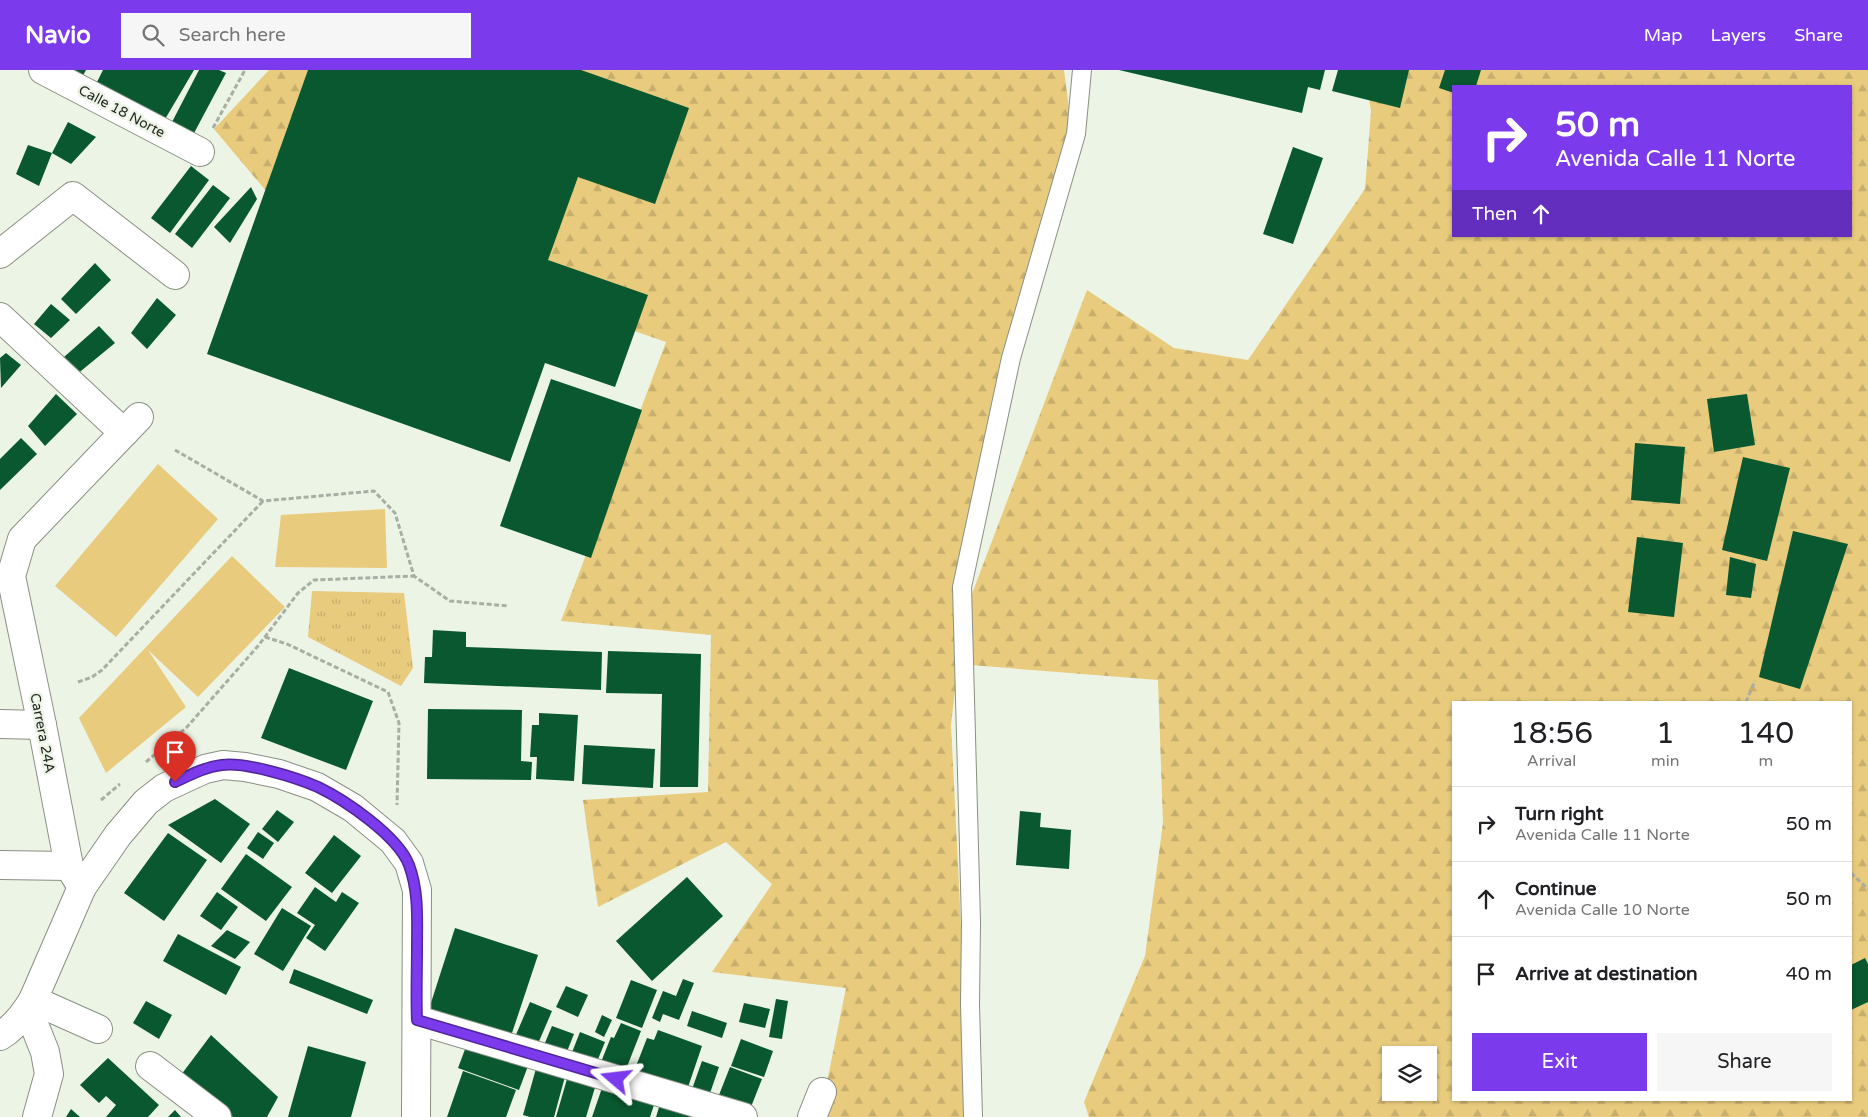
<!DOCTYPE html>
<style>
:root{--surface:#fff;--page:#f6f6f6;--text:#202124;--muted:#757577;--line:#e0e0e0;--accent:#7c3aed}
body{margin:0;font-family:"Varela Round",sans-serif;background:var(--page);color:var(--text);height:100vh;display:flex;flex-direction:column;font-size:19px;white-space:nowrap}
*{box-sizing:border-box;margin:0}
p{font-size:16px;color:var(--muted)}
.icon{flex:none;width:28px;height:28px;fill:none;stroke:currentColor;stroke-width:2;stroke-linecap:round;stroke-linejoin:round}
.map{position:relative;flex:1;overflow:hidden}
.drawer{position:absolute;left:1452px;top:631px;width:400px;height:400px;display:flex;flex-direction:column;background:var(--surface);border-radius:0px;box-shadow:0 1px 4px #0004}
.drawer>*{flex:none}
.hud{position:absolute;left:1452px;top:15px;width:400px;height:152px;border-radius:0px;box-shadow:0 1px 4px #0004;background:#7c3aed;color:#fff;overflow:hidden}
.tools{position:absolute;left:1382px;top:976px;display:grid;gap:10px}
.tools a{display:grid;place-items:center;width:55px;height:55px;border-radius:0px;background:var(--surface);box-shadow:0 1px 4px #0004;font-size:25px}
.pin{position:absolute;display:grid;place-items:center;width:42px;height:42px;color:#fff;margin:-51px -21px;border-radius:50% 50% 50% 0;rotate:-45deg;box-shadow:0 0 5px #0007}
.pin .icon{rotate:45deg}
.me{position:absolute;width:55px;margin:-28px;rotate:287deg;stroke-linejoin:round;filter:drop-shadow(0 0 4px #0008)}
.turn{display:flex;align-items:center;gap:18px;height:105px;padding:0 20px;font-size:22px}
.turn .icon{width:65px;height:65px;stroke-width:2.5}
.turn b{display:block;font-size:35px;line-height:42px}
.then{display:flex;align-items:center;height:48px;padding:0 20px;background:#0003;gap:10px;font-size:19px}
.eta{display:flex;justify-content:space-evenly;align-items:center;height:85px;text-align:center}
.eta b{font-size:30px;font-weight:600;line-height:35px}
.button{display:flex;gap:10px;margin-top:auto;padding:10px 20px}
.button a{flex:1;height:58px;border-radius:0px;background:var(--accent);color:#fff;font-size:20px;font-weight:600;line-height:58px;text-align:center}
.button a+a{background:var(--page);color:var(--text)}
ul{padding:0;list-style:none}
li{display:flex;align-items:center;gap:15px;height:75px;padding:0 20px;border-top:1px solid var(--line)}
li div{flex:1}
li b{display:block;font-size:19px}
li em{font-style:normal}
header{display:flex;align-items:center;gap:30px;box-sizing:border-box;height:70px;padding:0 25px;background:var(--accent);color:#fff}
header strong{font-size:24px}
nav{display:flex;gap:28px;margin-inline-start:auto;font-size:18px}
.search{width:350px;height:45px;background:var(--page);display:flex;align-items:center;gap:12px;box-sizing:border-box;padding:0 18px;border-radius:0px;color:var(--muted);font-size:19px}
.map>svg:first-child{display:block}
.grass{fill:url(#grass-tufts)}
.forest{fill:url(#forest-firs);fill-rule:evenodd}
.garden{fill:#e8cb7d}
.building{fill:#09582f}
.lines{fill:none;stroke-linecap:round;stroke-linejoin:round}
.service-casing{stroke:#899084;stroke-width:20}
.pedestrian-casing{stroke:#899084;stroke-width:30}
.minor-casing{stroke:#899084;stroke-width:30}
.tertiary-casing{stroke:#899084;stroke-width:30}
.path{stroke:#a8aea3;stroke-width:3;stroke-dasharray:5 2.5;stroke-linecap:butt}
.service{stroke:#fff;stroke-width:18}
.pedestrian{stroke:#fff;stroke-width:28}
.minor{stroke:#fff;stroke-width:28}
.tertiary{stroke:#fff;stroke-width:28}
.route-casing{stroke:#51269a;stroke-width:12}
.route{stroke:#7c3aed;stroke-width:9}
.labels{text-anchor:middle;stroke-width:5;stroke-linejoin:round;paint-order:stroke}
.street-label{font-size:14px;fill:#232622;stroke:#ecf4e6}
</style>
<header>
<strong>Navio</strong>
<div class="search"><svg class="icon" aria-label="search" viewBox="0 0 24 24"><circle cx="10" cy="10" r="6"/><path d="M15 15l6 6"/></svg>Search here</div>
<nav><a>Map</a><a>Layers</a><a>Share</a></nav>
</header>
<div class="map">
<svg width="1868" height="1047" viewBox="0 0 1868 1047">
<defs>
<pattern id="grass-tufts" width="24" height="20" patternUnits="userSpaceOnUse" patternTransform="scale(1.25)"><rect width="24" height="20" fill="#e8cb7d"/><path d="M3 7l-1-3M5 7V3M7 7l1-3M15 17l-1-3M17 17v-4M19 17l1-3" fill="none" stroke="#c7ae6c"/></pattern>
<pattern id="forest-firs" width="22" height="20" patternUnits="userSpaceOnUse" patternTransform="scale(1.25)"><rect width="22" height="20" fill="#e8cb7d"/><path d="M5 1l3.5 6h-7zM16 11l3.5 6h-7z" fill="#c7ae6c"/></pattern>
</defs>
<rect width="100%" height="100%" fill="#ecf4e6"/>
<polygon class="grass" points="312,521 404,523 413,598 401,616 308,567"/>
<path class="forest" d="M269 0H1064L1070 46 970 490 964 545 1087 220 1174 278 1248 290 1365 119 1371 41 1364 0H1868V1047H1089L1084 1032 1145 886 1163 753 1158 610 958 594 951 655 962 875 965 1047H820L846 918 712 902 772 814 726 772 598 837 583 730 708 722 711 565 561 551 666 272 412 183 272 128 214 59ZM1454 16H1851V166H1454ZM1454 632H1851V1030H1454ZM1391 985H1429V1022H1391Z"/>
<g class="garden">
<polygon points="158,394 218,449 116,567 55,516"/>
<polygon points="385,439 387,498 275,497 281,445"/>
<polygon points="232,486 285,537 198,627 148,580 186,637 106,703 79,648"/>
</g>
<g class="building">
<polygon points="63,0 86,0 80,11"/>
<polygon points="103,0 194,0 161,56 94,18"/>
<polygon points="199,0 219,0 226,3 193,65 171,54"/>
<polygon points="308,0 581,0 689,38 655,134 578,107 548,190 648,225 615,317 545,293 510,392 207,284"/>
<polygon points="1119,0 1325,0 1320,20 1308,17 1302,43"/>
<polygon points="1338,0 1409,0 1400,38 1332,21"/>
<polygon points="1445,0 1481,0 1476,16 1454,16 1454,23 1439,18"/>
<polygon points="68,52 96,67 71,94 52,83"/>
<polygon points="28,75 52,83 39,116 16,104"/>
<polygon points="1293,77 1323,88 1293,174 1263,164"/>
<polygon points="191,96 209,110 170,163 151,148"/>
<polygon points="213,115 230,128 192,178 175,164"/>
<polygon points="251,117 257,129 230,173 214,157"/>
<polygon points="95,193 111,210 76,244 61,229"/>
<polygon points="157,228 176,245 147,279 131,263"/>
<polygon points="51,234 70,250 51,268 34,254"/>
<polygon points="99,256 115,273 70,310 55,295"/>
<polygon points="6,283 21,295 1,318 0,288"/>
<polygon points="551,309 642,340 591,488 500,456"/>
<polygon points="56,324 77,344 45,376 28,356"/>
<polygon points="1747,324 1755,375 1714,382 1707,329"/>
<polygon points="21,368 37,384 0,420 0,389"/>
<polygon points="1635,373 1685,377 1680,434 1631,430"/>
<polygon points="1743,387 1790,398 1767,491 1722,480"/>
<polygon points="1793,461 1848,474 1800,619 1759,607"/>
<polygon points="1637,467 1683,473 1674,547 1628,542"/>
<polygon points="1730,487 1756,494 1751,528 1726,525"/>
<polygon points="433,560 466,562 466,577 602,582 601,620 424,613 425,587 432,587"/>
<polygon points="608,581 701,584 698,717 660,717 662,624 606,623"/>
<polygon points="289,598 373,631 346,700 261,668"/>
<polygon points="428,639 522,640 521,691 532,692 531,710 427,709"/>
<polygon points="539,643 578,645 574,711 536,709 537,687 530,687 532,655 539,655"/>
<polygon points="584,675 655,679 653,718 582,714"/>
<polygon points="215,729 250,754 221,793 168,755"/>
<polygon points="277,740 294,752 278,772 262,759"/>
<polygon points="1020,741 1041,743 1040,757 1071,760 1069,799 1016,795"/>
<polygon points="258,762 274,773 263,789 247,778"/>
<polygon points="168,763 207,790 164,851 124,823"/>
<polygon points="334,765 361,786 332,823 305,803"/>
<polygon points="246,784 292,817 266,851 221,819"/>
<polygon points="687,807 723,846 652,911 616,871"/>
<polygon points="315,817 336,832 342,822 359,833 325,881 306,868 315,855 297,843"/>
<polygon points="217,822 238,837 221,860 200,846"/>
<polygon points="282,838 311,856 283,901 254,884"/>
<polygon points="455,858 538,885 511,966 429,939"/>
<polygon points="227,860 250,872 235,889 211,876"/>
<polygon points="178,864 241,897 226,925 163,891"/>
<polygon points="1865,888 1868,894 1868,932 1851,940 1851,895"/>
<polygon points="294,899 373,930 367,944 289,913"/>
<polygon points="683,909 694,913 679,950 663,944 660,952 652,948 663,921 676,926"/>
<polygon points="631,910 657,920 642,958 616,948"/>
<polygon points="566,916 588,925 578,947 556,937"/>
<polygon points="776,929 788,931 782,969 769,967"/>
<polygon points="146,931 172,945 159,969 133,953"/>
<polygon points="530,932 552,941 534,983 512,974"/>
<polygon points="744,933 770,939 765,958 739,952"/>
<polygon points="692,941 727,953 722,968 687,956"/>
<polygon points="602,945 612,950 604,967 595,962"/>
<polygon points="621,953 641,961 623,1007 599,997 611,967 614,968"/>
<polygon points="552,956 574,964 564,989 542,980"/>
<polygon points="658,960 702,976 686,1023 633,1004 647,968 654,970"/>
<polygon points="580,962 605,972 594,999 569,990"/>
<polygon points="211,965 278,1027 267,1047 233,1047 181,1005"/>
<polygon points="470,966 531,988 519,1020 458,998"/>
<polygon points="741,969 773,981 764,1007 731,996"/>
<polygon points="308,976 366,992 351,1047 288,1047"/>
<polygon points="108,988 159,1035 148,1047 106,1047 116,1035 106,1026 99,1033 80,1015"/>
<polygon points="702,991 719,997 708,1029 691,1022"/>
<polygon points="537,995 566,1003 554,1047 530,1047 523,1045"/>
<polygon points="730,997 762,1009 749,1042 717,1030"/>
<polygon points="463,1001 516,1020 506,1047 447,1047"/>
<polygon points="569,1002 597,1011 586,1047 556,1047"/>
<polygon points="603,1015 655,1032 650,1047 592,1047"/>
<polygon points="660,1034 704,1047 656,1047"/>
<polygon points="71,1039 80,1047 66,1047"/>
<polygon points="175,1040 181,1047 168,1047"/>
</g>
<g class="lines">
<g class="service-casing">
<polyline id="service" points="973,1047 970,934 971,852 962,517 1011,288 1076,64 1082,0"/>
</g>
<g class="pedestrian-casing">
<g id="pedestrian">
<polyline points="0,654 42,655"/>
<polyline points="0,795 69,796"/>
<polyline points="150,996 217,1047"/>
</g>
</g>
<g class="minor-casing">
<g id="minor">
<polyline points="43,0 200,82"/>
<polyline points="0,184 73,126 175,205"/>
<polyline points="0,247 124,363"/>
<polyline points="82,817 69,796 42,655 11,506 22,469 139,347"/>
<polyline points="33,930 98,959"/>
<polyline points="28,939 45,982 49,1004 37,1047"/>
<polyline points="417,950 743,1047"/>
<polyline points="812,1047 822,1022"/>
</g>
</g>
<g class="tertiary-casing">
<path id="tertiary" d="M0 966C14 958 25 943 33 930L82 817 118 765 146 732 164 718 205 699 223 695 245 697 279 704 317 717 353 738 393 771 409 793 417 820 416 1047"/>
</g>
<g class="path">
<polyline points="213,58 245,0"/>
<polyline points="175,380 263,431 374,421 395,443 414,506 450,531 509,536"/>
<polyline points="265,567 287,574 388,622 399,653 397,735"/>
<polyline points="78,612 92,607 102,600 263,431"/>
<polyline points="1746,632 1755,611"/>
<polyline points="146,692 187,657 258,576 298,523 314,510 414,506"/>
<polyline points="101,730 120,714"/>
<polyline points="1851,803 1868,819"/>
</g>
<use href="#service" class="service"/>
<use href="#pedestrian" class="pedestrian"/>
<use href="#minor" class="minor"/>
<use href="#tertiary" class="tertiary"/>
</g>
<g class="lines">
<g class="route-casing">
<path id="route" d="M175 712C190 705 205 697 222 695 246 692 295 707 318 717 345 730 398 766 409 795 419 822 417 850 417 878 417 902 416 926 417 950L616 1009"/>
</g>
<use href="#route" class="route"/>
</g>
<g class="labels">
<g class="street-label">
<text transform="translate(122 41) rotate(28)" y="5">Calle 18 Norte</text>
<text transform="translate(43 663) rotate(79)" y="5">Carrera 24A</text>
</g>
</g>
</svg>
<div class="tools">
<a><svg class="icon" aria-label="layers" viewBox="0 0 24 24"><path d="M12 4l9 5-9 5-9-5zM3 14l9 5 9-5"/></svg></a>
</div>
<div class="pin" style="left:175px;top:712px;background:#d93025"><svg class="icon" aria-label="arrive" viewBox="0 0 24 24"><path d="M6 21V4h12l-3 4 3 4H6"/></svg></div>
<svg class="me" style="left:616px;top:1009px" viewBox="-20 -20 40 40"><path d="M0-17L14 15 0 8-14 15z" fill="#7c3aed" stroke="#fff" stroke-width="4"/></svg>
<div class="hud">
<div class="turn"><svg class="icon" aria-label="right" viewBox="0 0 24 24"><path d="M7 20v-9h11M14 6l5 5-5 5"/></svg><div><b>50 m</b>Avenida Calle 11 Norte</div></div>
<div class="then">Then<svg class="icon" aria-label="ahead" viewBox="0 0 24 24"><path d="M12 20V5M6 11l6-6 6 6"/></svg></div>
</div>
<section class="drawer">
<div class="eta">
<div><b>18:56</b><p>Arrival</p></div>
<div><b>1</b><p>min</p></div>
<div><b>140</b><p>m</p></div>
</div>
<ul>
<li><svg class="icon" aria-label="right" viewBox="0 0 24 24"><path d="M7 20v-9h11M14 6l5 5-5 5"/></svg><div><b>Turn right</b><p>Avenida Calle 11 Norte</p></div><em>50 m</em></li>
<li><svg class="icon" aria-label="ahead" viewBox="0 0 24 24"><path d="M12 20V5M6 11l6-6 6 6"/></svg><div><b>Continue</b><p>Avenida Calle 10 Norte</p></div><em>50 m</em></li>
<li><svg class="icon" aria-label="arrive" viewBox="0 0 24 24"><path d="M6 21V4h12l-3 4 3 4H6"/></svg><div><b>Arrive at destination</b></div><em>40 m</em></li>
</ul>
<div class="button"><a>Exit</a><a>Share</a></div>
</section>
</div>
